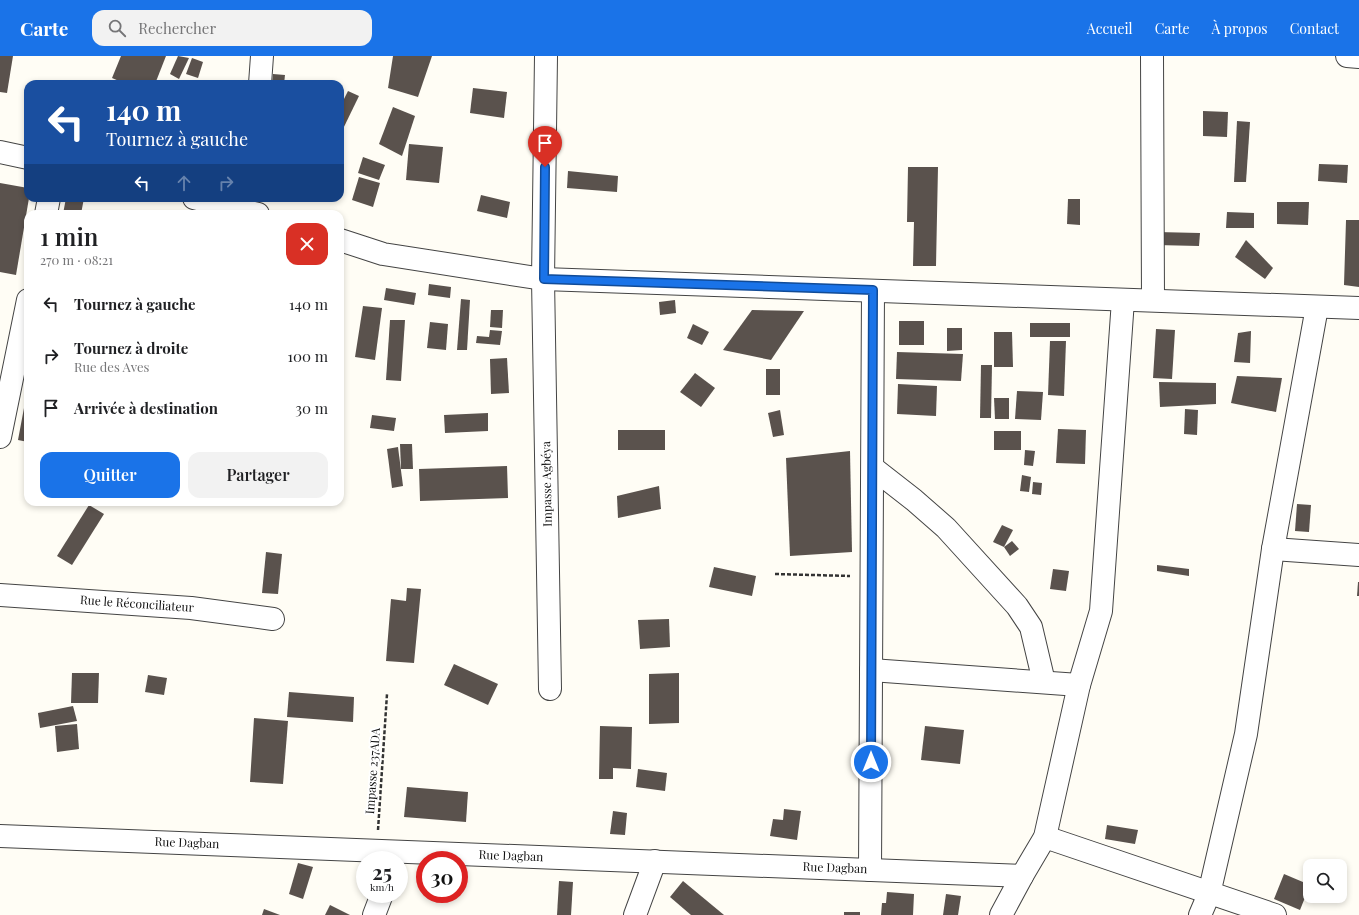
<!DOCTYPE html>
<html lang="fr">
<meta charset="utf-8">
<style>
:root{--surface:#fff;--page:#f2f2f2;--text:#202124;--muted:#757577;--accent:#1a73e8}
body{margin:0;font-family:"Playfair Display",serif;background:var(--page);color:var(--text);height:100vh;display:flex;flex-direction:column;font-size:15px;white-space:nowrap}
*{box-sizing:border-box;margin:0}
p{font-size:13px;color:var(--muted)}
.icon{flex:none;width:22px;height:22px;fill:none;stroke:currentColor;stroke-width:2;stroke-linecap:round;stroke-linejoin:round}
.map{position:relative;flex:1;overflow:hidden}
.panel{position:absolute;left:24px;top:154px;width:320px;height:296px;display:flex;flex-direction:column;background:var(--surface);border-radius:12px;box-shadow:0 2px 6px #0003}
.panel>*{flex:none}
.banner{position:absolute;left:24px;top:24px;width:320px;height:122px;border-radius:12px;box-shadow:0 2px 6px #0003;background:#1a4fa0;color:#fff;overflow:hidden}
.buttons{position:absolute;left:1303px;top:803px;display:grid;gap:8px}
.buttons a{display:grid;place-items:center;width:44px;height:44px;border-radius:8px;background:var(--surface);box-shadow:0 2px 6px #0003;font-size:20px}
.speed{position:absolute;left:356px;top:795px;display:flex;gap:8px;font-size:20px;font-weight:700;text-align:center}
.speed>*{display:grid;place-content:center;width:52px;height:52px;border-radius:50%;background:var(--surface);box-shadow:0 2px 6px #0003;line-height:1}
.speed small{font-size:10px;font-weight:400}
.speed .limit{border:6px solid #d22;background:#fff;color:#111}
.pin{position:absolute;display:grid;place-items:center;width:34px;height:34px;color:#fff;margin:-41px -17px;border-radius:50% 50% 50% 0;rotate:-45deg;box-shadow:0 0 4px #0007}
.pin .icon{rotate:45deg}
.me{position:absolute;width:44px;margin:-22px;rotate:0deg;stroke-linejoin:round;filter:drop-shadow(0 0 3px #0008)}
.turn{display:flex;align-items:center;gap:14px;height:84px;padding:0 16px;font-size:18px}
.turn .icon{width:52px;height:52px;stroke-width:2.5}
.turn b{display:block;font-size:28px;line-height:34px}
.lanes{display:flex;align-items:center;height:38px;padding:0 16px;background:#0003;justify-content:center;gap:20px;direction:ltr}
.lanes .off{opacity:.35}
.round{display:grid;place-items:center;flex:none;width:42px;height:42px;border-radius:12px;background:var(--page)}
.overview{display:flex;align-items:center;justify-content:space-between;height:68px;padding:0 16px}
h1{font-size:24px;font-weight:600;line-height:30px}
.primary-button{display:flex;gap:8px;margin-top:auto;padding:8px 16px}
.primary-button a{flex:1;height:46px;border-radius:12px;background:var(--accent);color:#fff;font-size:16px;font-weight:600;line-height:46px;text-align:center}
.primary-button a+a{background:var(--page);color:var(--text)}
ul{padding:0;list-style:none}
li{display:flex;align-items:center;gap:12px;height:52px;padding:0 16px}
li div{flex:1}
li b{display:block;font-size:15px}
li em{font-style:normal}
header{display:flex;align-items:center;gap:24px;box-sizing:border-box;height:56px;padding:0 20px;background:var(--accent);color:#fff}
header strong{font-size:19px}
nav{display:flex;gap:22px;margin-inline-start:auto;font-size:14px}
.search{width:280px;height:36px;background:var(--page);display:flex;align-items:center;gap:10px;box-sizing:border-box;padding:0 14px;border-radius:12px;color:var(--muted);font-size:15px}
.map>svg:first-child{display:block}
.building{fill:#5a524d}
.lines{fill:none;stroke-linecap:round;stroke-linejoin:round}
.minor-casing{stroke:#444;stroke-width:24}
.path{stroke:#333;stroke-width:2.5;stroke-dasharray:4 2;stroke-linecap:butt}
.minor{stroke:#fff;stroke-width:22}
.route-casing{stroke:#114b97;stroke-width:10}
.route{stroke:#1a73e8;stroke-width:7}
.labels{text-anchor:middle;stroke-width:4;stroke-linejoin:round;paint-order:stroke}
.street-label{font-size:12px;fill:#111;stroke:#fff}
</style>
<header>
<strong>Carte</strong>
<div class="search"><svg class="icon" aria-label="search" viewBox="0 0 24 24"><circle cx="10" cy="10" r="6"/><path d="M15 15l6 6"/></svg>Rechercher</div>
<nav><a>Accueil</a><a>Carte</a><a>À propos</a><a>Contact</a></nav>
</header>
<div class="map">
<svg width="1359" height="859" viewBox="0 0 1359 859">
<rect width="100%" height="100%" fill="#fffdf5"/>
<g class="building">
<polygon points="0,0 13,0 7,37 0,36"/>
<polygon points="121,0 166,0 155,28 126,28 112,22"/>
<polygon points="178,0 189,2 179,23 170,18"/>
<polygon points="393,0 432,0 418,41 388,32"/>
<polygon points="192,2 203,6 198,22 186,18"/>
<polygon points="273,18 285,19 284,28 272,28"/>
<polygon points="473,32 507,36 504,62 470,57"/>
<polygon points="348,35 359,40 340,79 340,51"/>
<polygon points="393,51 415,60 402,100 379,88"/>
<polygon points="1203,55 1228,56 1227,81 1203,80"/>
<polygon points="1237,65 1250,66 1246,126 1234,126"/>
<polygon points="409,88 443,91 439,127 406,124"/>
<polygon points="363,101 385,109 379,124 358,117"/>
<polygon points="1319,108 1348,109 1347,127 1318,125"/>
<polygon points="908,111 938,111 936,210 913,210 914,166 907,166"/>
<polygon points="568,115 618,120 617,136 567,132"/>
<polygon points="359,121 380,127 373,151 352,144"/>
<polygon points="0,127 28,132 29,142 16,219 0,216"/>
<polygon points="481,139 510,146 507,162 477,155"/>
<polygon points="66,142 84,142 81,158 63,158"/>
<polygon points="1068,143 1080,143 1080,169 1067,168"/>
<polygon points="1277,146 1309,146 1308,169 1277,168"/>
<polygon points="1227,156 1254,157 1254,172 1226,172"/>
<polygon points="1346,164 1359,164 1359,231 1344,229"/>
<polygon points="1157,176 1200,177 1199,190 1156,189"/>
<polygon points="1246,184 1273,212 1265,223 1235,201"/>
<polygon points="429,228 451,231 450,242 428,239"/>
<polygon points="386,232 416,237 414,249 384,244"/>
<polygon points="461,243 470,244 467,294 457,294"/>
<polygon points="675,244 676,257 660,259 659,246"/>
<polygon points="363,250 382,252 375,304 355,301"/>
<polygon points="491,254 503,254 502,272 490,271"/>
<polygon points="752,254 804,255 771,304 723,294"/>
<polygon points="390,264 405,264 401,325 386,324"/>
<rect x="899" y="265" width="25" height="24"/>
<polygon points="430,266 448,268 446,294 427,292"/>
<rect x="1030" y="267" width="40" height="14"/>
<polygon points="693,268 709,276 702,289 687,282"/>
<polygon points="947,272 962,272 962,294 947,295"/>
<polygon points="1156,273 1175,274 1172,323 1153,322"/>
<polygon points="490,274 502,275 500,289 476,287 477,280 489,281"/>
<polygon points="1251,275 1250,307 1234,306 1238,277"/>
<polygon points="994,276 1012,276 1013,311 994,311"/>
<polygon points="1050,285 1066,285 1064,340 1048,339"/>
<polygon points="897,296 963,298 961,325 896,323"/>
<polygon points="507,302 509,337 491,338 490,303"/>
<polygon points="981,309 992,309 991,362 980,362"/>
<rect x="766" y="313" width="14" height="26"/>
<polygon points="695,317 715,332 701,351 680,336"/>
<polygon points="1237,320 1282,322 1276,356 1231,347"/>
<polygon points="1159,326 1216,327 1216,348 1160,351"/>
<polygon points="898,328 937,330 936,360 897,358"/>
<polygon points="1017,335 1043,336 1041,364 1015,363"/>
<polygon points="27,336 28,337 28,386 18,384"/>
<polygon points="994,342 1009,342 1009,363 995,363"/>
<polygon points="1185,353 1198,354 1197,379 1184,378"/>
<polygon points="780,354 784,379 773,381 768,357"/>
<polygon points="488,357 488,375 445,377 444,359"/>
<polygon points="372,359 396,362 394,375 370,372"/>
<polygon points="1058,373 1086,374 1085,408 1056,407"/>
<rect x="618" y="374" width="47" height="20"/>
<rect x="994" y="375" width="27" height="19"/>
<polygon points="400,388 412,388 413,413 401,413"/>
<polygon points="398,391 403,430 392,432 387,393"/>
<polygon points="1025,394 1035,395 1033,410 1024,409"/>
<polygon points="850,395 852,496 790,500 786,402"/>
<polygon points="507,410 508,442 420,445 419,413"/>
<polygon points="1022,419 1031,421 1029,436 1020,435"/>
<polygon points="1033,426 1042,427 1041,439 1032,438"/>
<polygon points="659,430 661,453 618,462 617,440"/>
<polygon points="1297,448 1311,449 1309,476 1295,475"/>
<polygon points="89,449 104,458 72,509 57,500"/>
<polygon points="1002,469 1013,474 1004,491 993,486"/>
<polygon points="1012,485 1019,493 1010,500 1004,491"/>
<polygon points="266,496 282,498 278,538 262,537"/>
<polygon points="1157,509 1189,513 1189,520 1157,515"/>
<polygon points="714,511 756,520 752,540 709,531"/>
<polygon points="1053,513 1069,515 1066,535 1050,533"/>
<polygon points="1358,526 1359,526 1359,540 1357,540"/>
<polygon points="407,532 421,533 414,607 386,605 391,543 406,545"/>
<polygon points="669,563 670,591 640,593 638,564"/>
<polygon points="454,608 498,628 488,649 444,629"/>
<polygon points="72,617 99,617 98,647 71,647"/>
<polygon points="679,617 679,667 649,668 649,618"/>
<polygon points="148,619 167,622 164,639 145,636"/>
<polygon points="289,636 354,641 353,666 287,661"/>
<polygon points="73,650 77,665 40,672 38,657"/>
<polygon points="254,662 288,665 283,728 250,726"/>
<polygon points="77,668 79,693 57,696 55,670"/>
<polygon points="600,670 632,671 631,713 613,712 613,723 599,723"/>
<polygon points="925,670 964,674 960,708 921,704"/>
<polygon points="638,713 667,717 665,735 636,731"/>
<polygon points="407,731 468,736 466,766 404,761"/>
<polygon points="784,753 801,755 797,784 770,780 773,763 783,764"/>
<polygon points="613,755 627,757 625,779 610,778"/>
<polygon points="1107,769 1138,774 1135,788 1105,783"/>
<polygon points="298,807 313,811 303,843 289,838"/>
<polygon points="1284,818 1310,829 1300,854 1274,843"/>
<polygon points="559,825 573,826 571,859 557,859"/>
<polygon points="683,825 724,859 691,859 670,841"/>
<polygon points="887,836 914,838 913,859 881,859 882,847 886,847"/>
<polygon points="946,838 961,840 958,859 943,859"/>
<polygon points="330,849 350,859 325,859"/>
<polygon points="264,853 280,859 262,859"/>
<rect x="844" y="856" width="16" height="3"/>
</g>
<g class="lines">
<g class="minor-casing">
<g id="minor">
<polyline points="546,0 543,223 550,633"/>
<polyline points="1152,0 1153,244"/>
<polyline points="1347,0 1359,1"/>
<polyline points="260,28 262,0"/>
<polyline points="0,96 28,102"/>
<polyline points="194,142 258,158"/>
<polyline points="46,158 49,142"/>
<polyline points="340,184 383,198 543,223 1359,252"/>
<polyline points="0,381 28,244"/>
<polyline points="873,412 914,444 946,472 1017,550 1031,571 1044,626"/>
<polyline points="1273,493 1359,499"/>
<polyline points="0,539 191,552 273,563"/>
<polyline points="871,614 1079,629"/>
<polyline points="0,780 1022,820"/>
<polyline points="1045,781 1275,859"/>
<polyline points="870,814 873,235"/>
<polyline points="374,859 382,838"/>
<polyline points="635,859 655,805"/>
<polyline points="1001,859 1022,820 1045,781 1079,629 1101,555 1123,244"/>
<polyline points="1200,859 1209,838 1246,678 1273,493 1317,251"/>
</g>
</g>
<g class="path">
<polyline points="775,518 850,520"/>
<polyline points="378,774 387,638"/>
</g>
<use href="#minor" class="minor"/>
</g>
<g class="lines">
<g class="route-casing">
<polyline id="route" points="545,111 544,223 873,234 871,706"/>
</g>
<use href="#route" class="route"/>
</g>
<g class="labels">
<g class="street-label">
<text transform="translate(547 428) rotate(-91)" y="4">Impasse Agbéya</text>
<text transform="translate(137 548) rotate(4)" y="4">Rue le Réconciliateur</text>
<text transform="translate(373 715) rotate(-86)" y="4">Impasse 237ADA</text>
<text transform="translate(187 787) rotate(2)" y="4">Rue Dagban</text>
<text transform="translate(511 800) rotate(2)" y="4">Rue Dagban</text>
<text transform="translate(835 812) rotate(2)" y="4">Rue Dagban</text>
</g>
</g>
</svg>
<div class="buttons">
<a><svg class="icon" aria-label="search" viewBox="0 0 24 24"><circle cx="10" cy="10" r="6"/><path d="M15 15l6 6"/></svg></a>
</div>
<div class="speed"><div>25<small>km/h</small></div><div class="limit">30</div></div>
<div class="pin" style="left:545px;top:111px;background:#d93025"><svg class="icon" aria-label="arrive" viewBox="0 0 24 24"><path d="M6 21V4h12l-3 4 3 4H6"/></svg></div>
<svg class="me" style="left:871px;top:706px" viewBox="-20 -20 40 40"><circle r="17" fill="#1a73e8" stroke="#fff" stroke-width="3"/><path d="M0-11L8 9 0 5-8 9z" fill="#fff"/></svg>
<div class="banner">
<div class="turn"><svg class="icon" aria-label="left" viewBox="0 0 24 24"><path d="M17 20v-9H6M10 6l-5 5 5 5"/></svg><div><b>140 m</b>Tournez à gauche</div></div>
<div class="lanes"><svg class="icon" aria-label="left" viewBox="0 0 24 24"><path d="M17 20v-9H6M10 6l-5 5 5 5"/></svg><svg class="icon off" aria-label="ahead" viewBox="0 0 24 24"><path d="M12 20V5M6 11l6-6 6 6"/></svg><svg class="icon off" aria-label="right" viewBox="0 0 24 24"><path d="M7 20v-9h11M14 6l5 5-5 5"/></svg></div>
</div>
<section class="panel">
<div class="overview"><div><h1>1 min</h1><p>270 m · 08:21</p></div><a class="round" style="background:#d93025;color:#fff"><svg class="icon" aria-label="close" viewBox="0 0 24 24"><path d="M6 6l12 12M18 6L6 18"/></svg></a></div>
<ul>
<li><svg class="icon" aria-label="left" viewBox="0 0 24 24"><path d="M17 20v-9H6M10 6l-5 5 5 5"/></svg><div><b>Tournez à gauche</b></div><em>140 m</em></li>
<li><svg class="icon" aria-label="right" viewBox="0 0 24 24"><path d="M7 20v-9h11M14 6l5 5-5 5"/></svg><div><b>Tournez à droite</b><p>Rue des Aves</p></div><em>100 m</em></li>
<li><svg class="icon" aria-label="arrive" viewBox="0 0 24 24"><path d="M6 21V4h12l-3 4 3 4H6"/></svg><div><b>Arrivée à destination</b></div><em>30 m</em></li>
</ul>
<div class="primary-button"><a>Quitter</a><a>Partager</a></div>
</section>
</div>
